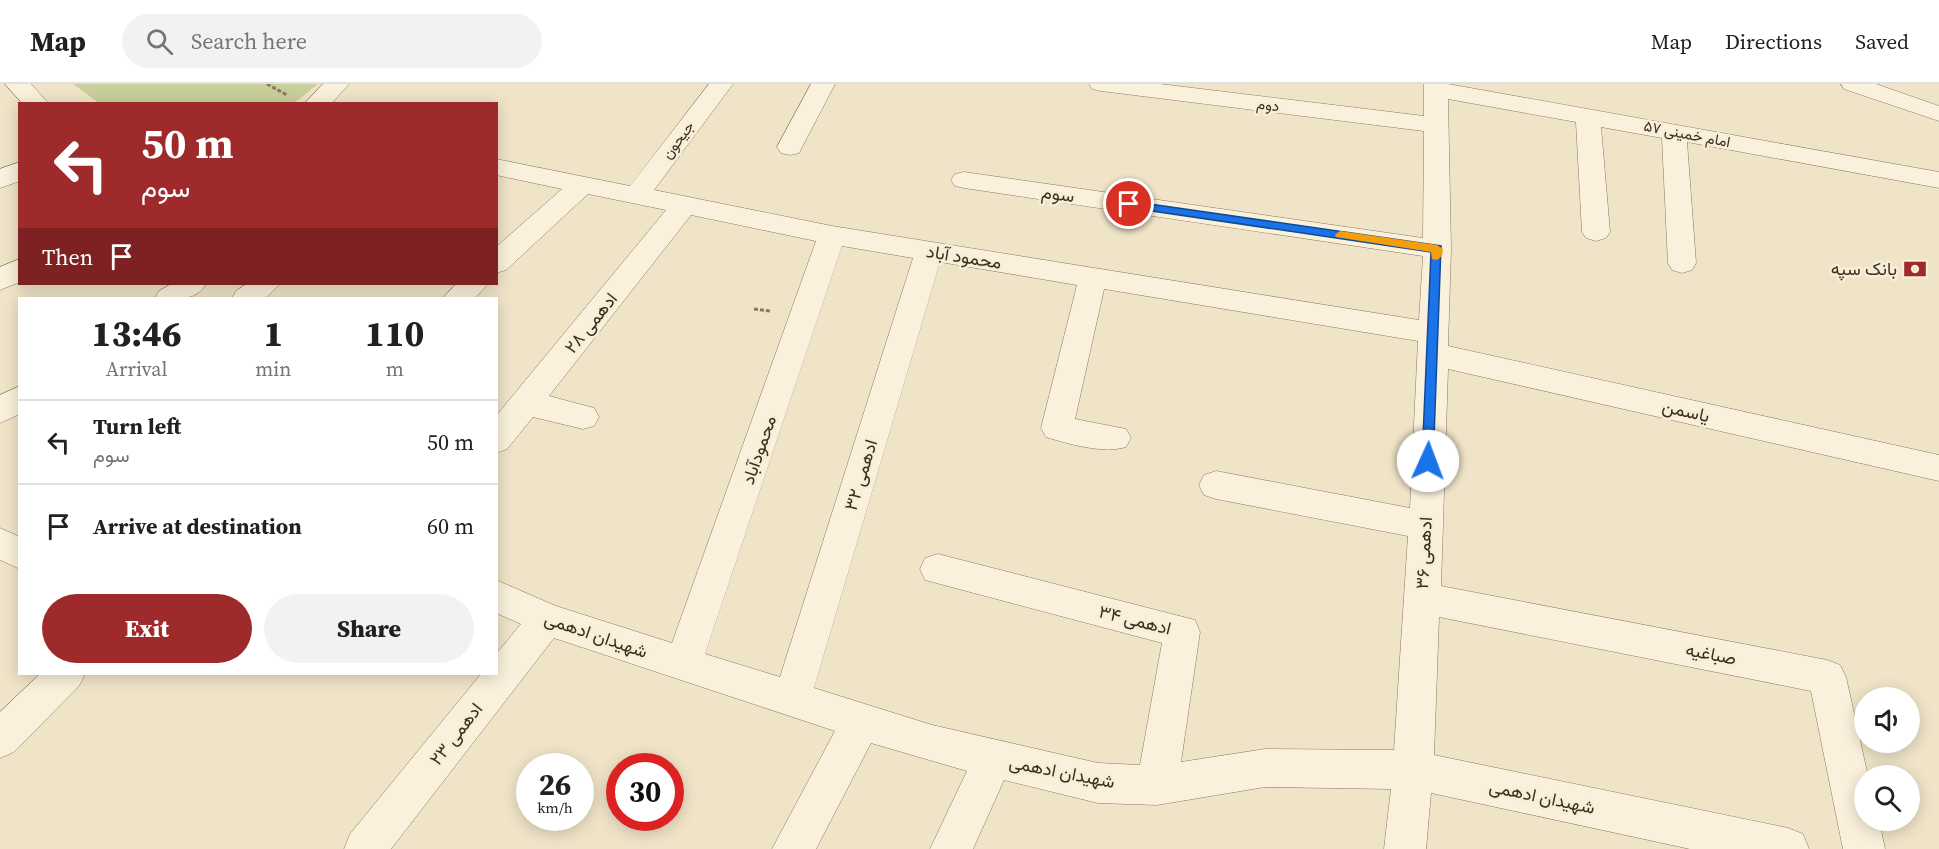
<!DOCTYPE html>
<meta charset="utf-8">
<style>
:root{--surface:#fff;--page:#f2f2f2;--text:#202124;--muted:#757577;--line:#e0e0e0;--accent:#9e2a2b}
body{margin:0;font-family:"Source Serif 4",Vazirmatn,serif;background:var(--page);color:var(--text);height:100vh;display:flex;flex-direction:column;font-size:22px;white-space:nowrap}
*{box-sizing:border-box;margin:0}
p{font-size:20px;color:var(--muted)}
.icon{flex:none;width:33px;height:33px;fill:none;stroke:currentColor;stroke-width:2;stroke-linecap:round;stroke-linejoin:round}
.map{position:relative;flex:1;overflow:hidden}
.side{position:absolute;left:18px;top:213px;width:480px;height:378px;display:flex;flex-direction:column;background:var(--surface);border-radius:0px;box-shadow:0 3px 15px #0003}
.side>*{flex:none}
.banner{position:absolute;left:18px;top:18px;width:480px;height:183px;border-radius:0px;box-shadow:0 3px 15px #0003;background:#9e2a2b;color:#fff;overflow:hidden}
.buttons{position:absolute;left:1854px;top:603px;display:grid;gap:12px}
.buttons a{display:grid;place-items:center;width:66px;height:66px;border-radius:50%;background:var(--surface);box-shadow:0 3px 15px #0003;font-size:30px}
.speed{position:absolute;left:516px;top:669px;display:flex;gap:12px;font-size:30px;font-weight:700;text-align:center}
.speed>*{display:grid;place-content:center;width:78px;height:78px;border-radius:50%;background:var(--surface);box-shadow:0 3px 15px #0003;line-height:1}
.speed small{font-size:15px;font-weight:400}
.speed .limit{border:9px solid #d22;background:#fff;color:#111}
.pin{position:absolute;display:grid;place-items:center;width:51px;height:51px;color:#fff;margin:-26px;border:3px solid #fff;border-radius:50%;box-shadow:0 2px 6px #0007}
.me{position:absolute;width:66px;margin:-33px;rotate:2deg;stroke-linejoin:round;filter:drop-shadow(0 0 4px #0008)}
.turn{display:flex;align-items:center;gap:21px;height:126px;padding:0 24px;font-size:27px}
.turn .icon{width:78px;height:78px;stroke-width:2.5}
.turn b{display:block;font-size:42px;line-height:51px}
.then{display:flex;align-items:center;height:57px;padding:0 24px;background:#0003;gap:12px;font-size:22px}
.eta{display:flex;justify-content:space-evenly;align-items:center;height:102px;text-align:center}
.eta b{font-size:36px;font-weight:800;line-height:42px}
.primary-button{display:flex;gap:12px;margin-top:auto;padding:12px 24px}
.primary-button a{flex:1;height:69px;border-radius:36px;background:var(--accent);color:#fff;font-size:24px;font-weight:800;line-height:69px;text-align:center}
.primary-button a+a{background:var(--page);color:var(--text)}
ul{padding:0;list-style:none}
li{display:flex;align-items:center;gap:18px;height:84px;padding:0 24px;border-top:2px solid var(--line)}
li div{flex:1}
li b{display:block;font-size:22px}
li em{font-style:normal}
header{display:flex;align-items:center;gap:36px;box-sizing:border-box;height:84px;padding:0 30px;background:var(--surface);border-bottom:2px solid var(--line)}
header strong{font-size:28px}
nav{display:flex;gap:33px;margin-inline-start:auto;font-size:21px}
.search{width:420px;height:54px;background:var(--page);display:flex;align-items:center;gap:15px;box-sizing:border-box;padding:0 21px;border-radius:33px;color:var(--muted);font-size:22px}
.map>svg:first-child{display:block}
.green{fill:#c9cf9b}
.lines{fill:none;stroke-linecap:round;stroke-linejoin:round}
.minor-casing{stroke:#8d765c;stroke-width:1}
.path{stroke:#8d765c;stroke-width:3;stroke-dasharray:4 2;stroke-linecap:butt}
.minor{fill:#faf1dc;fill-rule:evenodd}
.route{fill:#1a73e8;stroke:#114b97;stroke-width:1.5}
.slow{fill:#f59e0b}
.labels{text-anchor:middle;stroke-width:5;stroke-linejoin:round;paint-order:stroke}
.far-street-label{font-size:15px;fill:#3d2e20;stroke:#f7eed8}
.street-label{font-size:18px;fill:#3d2e20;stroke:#f7eed8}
.poi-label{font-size:18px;fill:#3d2e20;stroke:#f7eed8;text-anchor:end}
</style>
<header>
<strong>Map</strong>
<div class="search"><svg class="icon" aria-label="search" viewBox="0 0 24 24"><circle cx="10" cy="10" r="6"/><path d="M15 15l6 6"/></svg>Search here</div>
<nav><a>Map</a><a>Directions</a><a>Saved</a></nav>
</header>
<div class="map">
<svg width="1939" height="765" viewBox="0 0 1939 765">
<rect width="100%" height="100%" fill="#f0e4c8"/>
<polygon class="green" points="73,0 318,0 293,20 99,19"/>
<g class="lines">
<g class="minor-casing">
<g id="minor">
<polygon points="5,0 31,0 49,20 23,20"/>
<polygon points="323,0 349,0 331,20 304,20"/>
<path d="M709 0H733L654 106 832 142 1419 236 1423 172 964 104 955 102 951 96 955 90 964 88 1423 154 1424 47 1101 7 1092 5 1089 0H1160L1424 32V0H1448L1939 88V104L1687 58 1696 179 1692 186 1682 189 1672 186 1668 179 1662 54 1601 43 1610 148 1606 154 1596 157 1586 154 1582 148 1576 38 1448 15 1451 165 1448 262 1939 371V397L1448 285 1441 502 1827 576 1840 581 1846 593 1868 692H1864V736H1879L1885 765H1843L1811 607 1439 533 1434 671 1788 744 1803 750 1809 765H1690L1431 709 1426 765H1384L1391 705 1265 703 1157 721 1098 719 1004 696 973 765H930L967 687 871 659 816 765H772L835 647 554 554 391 765H344L350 750 481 590H496V570L521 540 496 529V496L556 522 672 559 816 157 691 131 549 312 594 324 599 333 594 342 583 345 533 333 507 365 496 369V332L666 126 588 110 506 186 496 189V163L562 105 496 91V75L630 102ZM842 162 913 174 780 593 705 570ZM940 178 1077 201 1041 344 1046 353C1068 360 1104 370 1126 363L1131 354 1126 345 1075 335 1104 205 1418 257 1410 424 1216 387 1204 391 1199 401 1204 411 1216 415 1408 452 1394 666 1265 665 1181 678 1200 548 1195 536 938 470 925 474 920 485 925 496 1162 559 1140 681 1098 679 932 641 814 604Z"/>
<polygon points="811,0 835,0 799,69 790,71 781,69 777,63"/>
<polygon points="1841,0 1876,0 1939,22 1939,37 1844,5"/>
<polygon points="20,78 20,97 0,104 0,85"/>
<polygon points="20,175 20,198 0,206 0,183"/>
<path d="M171 200H206C195 219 174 214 155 214L159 207Z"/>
<polygon points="246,200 280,200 266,214 232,214 236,207"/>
<polygon points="456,200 488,200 475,214 443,214"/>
<polygon points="20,302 20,330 0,339 0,311"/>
<polygon points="0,444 20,453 20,485 0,476"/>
<polygon points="40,590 85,590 79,602 14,668 0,674 0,628"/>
</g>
</g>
<g class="path">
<polyline points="267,0 287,11"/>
<polyline points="754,225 770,227"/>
</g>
<use href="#minor" class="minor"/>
</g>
<polygon class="route" points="1129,117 1441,162 1433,381 1428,382 1422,377 1431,168 1125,123 1125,118"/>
<polygon class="slow" points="1340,147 1437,161 1443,165 1442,172 1437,176 1432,175 1431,168 1336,153 1335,151"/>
<defs>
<g id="bank-bare" transform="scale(1.8)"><path d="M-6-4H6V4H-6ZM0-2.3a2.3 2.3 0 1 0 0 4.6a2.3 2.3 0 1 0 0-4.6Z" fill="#9e2a2b" stroke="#f7eed8" stroke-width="2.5" paint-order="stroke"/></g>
</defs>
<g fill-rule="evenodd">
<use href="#bank-bare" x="1915" y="185"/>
</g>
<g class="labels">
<g class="far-street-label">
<text transform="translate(1268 21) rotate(7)" y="5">دوم</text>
<text transform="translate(1687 50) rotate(11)" y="5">امام خمینی ۵۷</text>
<text transform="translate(678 56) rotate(-53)" y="5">جیحون</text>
</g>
<g class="street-label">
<text transform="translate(1058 110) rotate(8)" y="6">سوم</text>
<text transform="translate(964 173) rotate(9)" y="6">محمود آباد</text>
<text transform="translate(591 239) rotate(-51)" y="6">ادهمی ۲۸</text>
<text transform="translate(1686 327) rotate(13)" y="6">یاسمن</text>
<text transform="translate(759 366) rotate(-71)" y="6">محمودآباد</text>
<text transform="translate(861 391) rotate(-73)" y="6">ادهمی ۳۲</text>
<text transform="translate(1424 469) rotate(-87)" y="6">ادهمی ۳۶</text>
<text transform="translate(1135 536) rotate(14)" y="6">ادهمی ۳۴</text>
<text transform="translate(596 551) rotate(19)" y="6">شهیدان ادهمی</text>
<text transform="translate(1711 570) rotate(11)" y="6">صباغیه</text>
<text transform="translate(456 650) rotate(-52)" y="6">ادهمی ۲۳</text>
<text transform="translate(1062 688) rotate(11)" y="6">شهیدان ادهمی</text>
<text transform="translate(1542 713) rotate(12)" y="6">شهیدان ادهمی</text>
</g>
<g class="poi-label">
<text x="1897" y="191">بانک سپه</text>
</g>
</g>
</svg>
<div class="buttons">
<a><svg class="icon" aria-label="sound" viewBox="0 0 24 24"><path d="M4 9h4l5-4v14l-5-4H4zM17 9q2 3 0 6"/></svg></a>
<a><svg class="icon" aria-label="search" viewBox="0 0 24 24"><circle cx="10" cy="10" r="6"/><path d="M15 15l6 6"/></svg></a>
</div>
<div class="speed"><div>26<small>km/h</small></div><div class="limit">30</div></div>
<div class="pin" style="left:1129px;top:120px;background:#d93025"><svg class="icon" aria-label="arrive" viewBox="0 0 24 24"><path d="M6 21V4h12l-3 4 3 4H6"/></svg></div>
<svg class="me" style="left:1428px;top:377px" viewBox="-20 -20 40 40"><circle r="19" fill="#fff"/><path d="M0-13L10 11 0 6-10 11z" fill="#1a73e8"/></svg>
<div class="banner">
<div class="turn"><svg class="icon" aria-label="left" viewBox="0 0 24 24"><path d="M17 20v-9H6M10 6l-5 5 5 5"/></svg><div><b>50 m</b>سوم</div></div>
<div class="then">Then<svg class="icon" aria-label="arrive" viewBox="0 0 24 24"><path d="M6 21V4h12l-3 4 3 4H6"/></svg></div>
</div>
<section class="side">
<div class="eta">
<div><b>13:46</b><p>Arrival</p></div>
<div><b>1</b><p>min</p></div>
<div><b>110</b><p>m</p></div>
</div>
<ul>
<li><svg class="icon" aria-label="left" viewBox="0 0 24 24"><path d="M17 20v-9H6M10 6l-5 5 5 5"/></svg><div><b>Turn left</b><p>سوم</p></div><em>50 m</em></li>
<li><svg class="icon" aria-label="arrive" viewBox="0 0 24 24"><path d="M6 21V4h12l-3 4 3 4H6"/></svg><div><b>Arrive at destination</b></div><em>60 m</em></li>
</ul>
<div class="primary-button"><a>Exit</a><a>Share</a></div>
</section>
</div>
